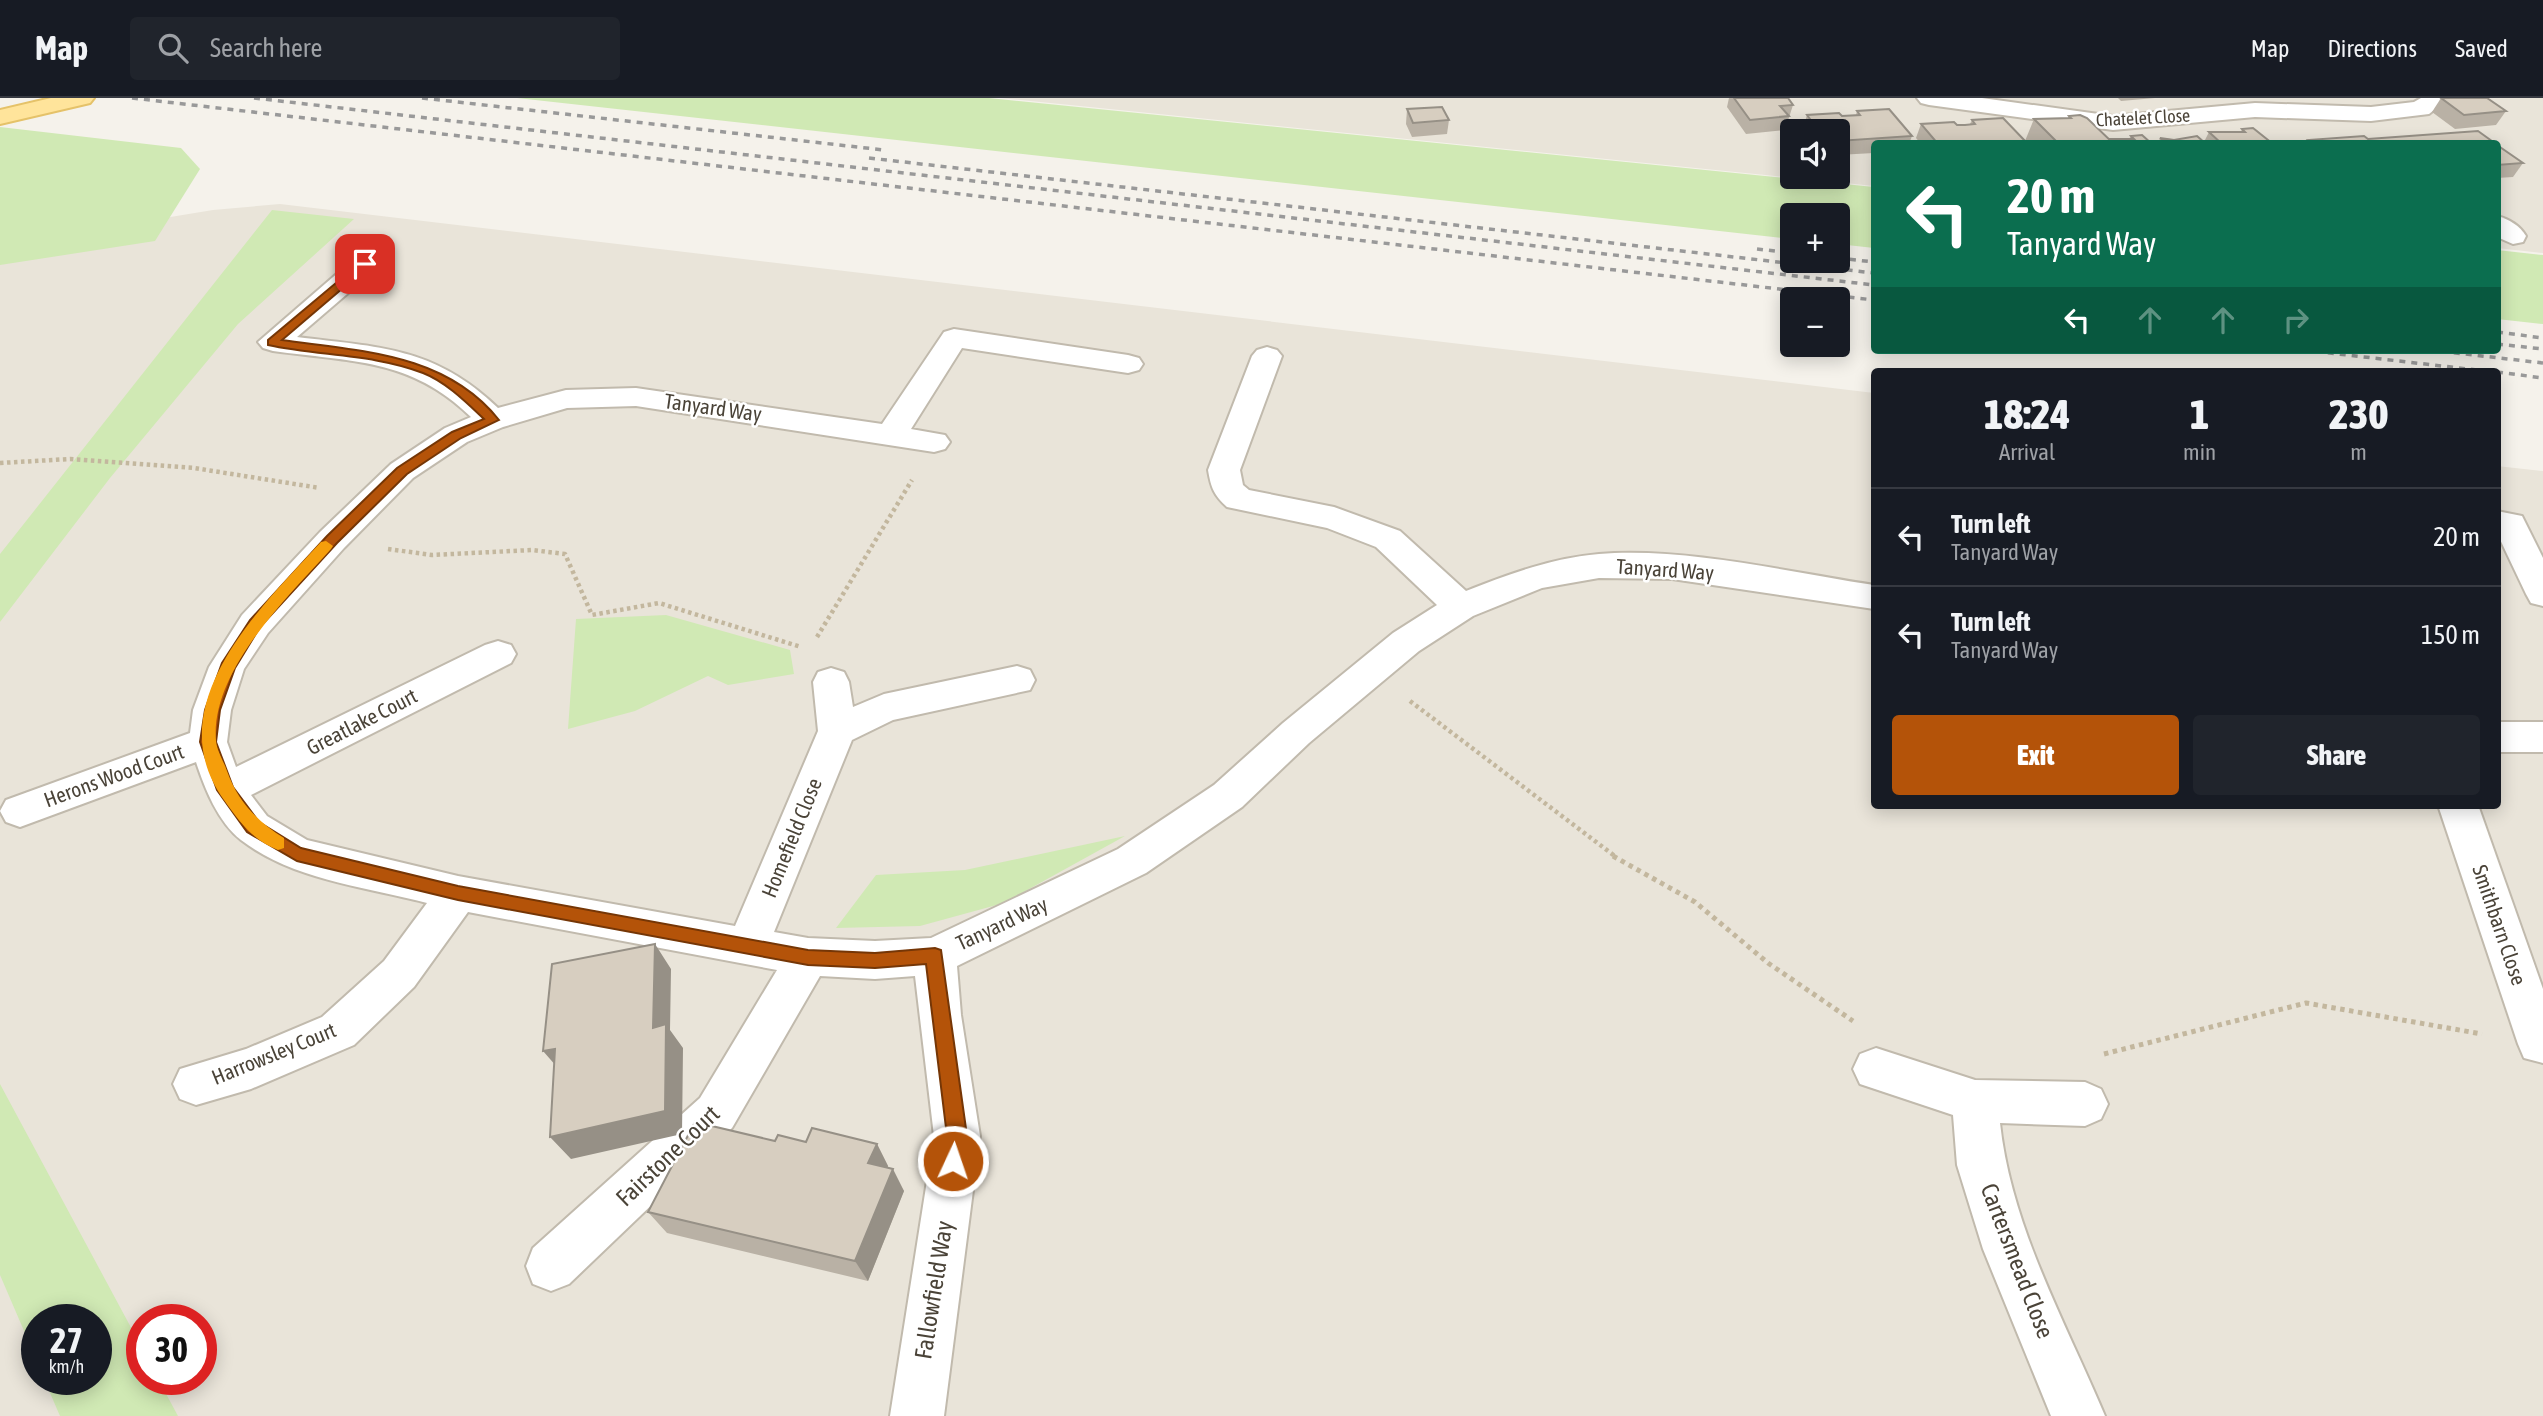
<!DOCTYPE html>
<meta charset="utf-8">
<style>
:root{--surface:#171b24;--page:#20242c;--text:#f1f3f6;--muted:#9ea1a6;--line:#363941;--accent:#b45309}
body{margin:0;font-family:"Asap Condensed",sans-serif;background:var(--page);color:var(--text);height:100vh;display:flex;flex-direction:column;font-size:26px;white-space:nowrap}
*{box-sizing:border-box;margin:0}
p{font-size:23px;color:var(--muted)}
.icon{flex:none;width:38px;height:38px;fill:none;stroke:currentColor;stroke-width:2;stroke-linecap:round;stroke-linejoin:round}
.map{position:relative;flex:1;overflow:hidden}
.details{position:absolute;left:1871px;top:270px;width:630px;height:441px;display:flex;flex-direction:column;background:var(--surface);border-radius:7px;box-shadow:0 4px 18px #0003}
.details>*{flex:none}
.banner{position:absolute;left:1871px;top:42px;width:630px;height:214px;border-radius:7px;box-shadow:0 4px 18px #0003;background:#0b6e4f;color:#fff;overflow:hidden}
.buttons{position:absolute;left:1780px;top:21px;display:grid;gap:14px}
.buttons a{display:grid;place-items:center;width:70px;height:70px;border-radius:7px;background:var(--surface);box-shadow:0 4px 18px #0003;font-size:35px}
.speed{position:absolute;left:21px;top:1206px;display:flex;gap:14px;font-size:35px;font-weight:700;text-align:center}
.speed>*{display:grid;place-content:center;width:91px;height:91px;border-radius:50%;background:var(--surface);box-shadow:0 4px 18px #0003;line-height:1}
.speed small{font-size:18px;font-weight:400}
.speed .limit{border:10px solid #d22;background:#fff;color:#111}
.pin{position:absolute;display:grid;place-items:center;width:60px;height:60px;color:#fff;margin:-30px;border-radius:14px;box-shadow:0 4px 10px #0006}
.me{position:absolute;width:77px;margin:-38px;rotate:3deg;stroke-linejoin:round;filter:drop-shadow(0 0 5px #0008)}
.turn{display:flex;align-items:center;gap:24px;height:147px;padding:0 21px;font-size:32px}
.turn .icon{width:91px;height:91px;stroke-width:2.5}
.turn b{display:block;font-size:49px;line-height:60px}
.lanes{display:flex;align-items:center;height:66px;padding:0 21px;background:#0003;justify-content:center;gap:35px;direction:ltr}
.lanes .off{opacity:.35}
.eta{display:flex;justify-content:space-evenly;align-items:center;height:119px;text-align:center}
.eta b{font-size:42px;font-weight:800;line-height:49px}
.cta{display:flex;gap:14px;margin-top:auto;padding:14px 21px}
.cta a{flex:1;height:80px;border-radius:7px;background:var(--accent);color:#fff;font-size:28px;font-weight:800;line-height:80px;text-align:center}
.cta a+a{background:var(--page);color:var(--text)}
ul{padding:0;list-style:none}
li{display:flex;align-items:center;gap:21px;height:98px;padding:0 21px;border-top:2px solid var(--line)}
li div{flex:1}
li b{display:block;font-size:26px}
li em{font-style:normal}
header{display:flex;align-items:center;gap:42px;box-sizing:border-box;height:98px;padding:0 35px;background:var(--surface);border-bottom:2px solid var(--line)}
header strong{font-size:33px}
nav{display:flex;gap:38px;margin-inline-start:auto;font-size:24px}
.search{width:490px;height:63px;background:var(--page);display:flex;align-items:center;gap:18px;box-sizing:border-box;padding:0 24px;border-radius:7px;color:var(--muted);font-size:26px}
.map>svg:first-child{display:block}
.residential{fill:#e9e4d9;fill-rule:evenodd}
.green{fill:#d0e9b4}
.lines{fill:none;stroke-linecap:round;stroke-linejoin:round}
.minor-casing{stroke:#c1baad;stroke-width:4}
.major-casing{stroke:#e5c269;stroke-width:4}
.path-far1{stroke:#c3b79e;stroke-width:4.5;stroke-dasharray:3.5 3.5;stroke-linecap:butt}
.path{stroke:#c3b79e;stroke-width:5;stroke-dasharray:4.5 4.5;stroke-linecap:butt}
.minor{fill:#fff;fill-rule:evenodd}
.major{fill:#ffe49b;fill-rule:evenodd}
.rail{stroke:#999;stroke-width:3.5;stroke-dasharray:6 6;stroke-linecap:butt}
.wall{fill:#b9b1a5}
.shaded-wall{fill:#969086}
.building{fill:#d7cec0;stroke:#969086;stroke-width:2}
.route{fill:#b45309;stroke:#753606;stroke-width:2}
.slow{fill:#f59e0b}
.labels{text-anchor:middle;stroke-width:5;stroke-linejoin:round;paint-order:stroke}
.far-street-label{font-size:18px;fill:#4a4338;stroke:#fff}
.street-label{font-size:21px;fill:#4a4338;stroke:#fff}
.near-street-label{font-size:24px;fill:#4a4338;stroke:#fff}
</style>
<header>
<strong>Map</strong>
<div class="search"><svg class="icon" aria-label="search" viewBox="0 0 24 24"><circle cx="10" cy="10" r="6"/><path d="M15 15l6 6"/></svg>Search here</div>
<nav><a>Map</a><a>Directions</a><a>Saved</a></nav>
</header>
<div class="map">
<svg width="2543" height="1318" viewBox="0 0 2543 1318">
<rect width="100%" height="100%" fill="#f5f2eb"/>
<g class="residential">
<path d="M1000 0H2543V155L2497 150V46H1874V88ZM1792 33H1838V79H1792Z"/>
<path d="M280 106 1874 295V707H2497V368L2543 373V1318H0V147L213 112ZM37 1222H96V1281H37ZM142 1222H201V1281H142Z"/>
</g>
<g class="green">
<polygon points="517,0 989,0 1874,89 1874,150 1838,146 1838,117 1792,117 1792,141"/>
<polygon points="0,29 181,50 200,71 155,143 0,167"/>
<polygon points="272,112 354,121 238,226 110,380 0,524 0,456"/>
<polygon points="2497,152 2543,157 2543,226 2497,221"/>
<polygon points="666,517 790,552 794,576 728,587 708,578 635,613 568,631 576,521"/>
<polygon points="1125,738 1004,805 920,828 836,830 876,777 965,772"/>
<polygon points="0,986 142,1250 142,1281 158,1281 178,1318 60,1318 44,1281 96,1281 96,1222 37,1222 37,1263 0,1177"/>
</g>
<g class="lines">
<g class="minor-casing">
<g id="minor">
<polygon points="1917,0 1982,0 2113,18 2255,5 2371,9 2414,4 2421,0 2449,0 2429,16 2371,23 2255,19 2113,32 1929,7 1921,5"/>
<path d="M2497 118C2509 121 2520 128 2526 138L2523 144 2513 146 2497 139Z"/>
<path d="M365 158 375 160 379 166 375 172 297 239C379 249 435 249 498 310L566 292 636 290 882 326 944 234 954 231 1128 257 1139 260 1143 266 1139 272 1128 275 962 250 911 331 945 337 950 344 945 351 934 354 636 308 567 310 503 329 467 344 413 380 344 450 268 535 244 571 231 612 227 644 236 669 485 547 498 543 511 547 516 556 511 565 251 697 267 718 307 742 458 778 735 828 818 633 813 584 818 574 831 570 844 574 849 584 853 609 884 596 1017 568 1030 572 1035 582 1030 592 893 622 852 642 774 834 808 840 875 843 931 840 1118 751 1214 687 1283 625 1393 535 1437 507 1376 449 1327 430 1227 409C1214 397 1211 390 1208 372L1252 258 1257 252 1267 249 1277 252 1282 258 1240 372 1243 387 1249 392 1334 409 1400 433 1466 493C1509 476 1552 460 1599 456 1685 449 1788 474 1874 487V511L1672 481 1599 480 1542 490 1473 518 1419 553 1309 645 1242 709 1146 775 957 868 961 917 980 1038 944 1318H890L934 1038 915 878 875 881 820 878 732 1030 569 1186 551 1193 533 1186 526 1168 533 1150 700 1000 777 872 468 814 414 889 354 947 251 991 196 1007 180 1001 173 986 180 971 246 951 322 919 384 863 427 805C365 789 293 782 241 742 218 724 205 691 196 664L20 729 6 724 0 713 6 702 190 635 193 612 209 569 242 517 320 434 391 366 445 330 471 319C411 260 351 264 273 253L263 250 258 244 355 160Z"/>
<polygon points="2497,413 2522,418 2543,460 2543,508 2531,505 2526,496 2497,435"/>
<rect x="2497" y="624" width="46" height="30"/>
<polygon points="2438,707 2478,707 2543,891 2543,965 2524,960 2518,946"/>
<path d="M1876 950 1975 982 2085 984 2101 991 2108 1006 2101 1021 2085 1028 2000 1025C2011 1128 2065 1223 2105 1318H2051L1983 1151 1957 1067 1953 1017 1860 986 1853 971 1860 956Z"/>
</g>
</g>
<g class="major-casing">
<polygon id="major" points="51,0 94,0 90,5 0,26 0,12"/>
</g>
<g class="path-far1">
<polyline points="0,365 70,361 194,370 320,390"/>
<polyline points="388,451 432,457 532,452 565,456 592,517 659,505 801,549"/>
<polyline points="817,539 912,382"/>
<polyline points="1410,603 1616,759"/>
</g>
<g class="path">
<polyline points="1613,758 1695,804 1768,865 1853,923"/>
<polyline points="2104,956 2306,905 2482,936"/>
</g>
<use href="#minor" class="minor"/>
<use href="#major" class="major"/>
<g class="rail">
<polyline points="132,0 1874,202"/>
<polyline points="254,0 1874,187"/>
<polyline points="422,0 884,52"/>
<polyline points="869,60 1874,175"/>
<polyline points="1757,151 1792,155"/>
<polyline points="1838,160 1874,164"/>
<polyline points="2497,234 2543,240"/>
<polyline points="2497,246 2543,251"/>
<polyline points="2304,252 2485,273"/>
<polyline points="2430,252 2543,265"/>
<polyline points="2497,274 2543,280"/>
</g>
</g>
<g class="wall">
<polygon points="1729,0 1788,0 1793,7 1785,32 1746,36 1727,9"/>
<polygon points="2118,0 2155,0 2121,3"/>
<polygon points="2441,0 2506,13 2496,27 2455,31 2432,14"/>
<polygon points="1407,11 1449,22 1447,36 1412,39 1406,26"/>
<polygon points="1857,13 1912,38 1909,46 1874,46 1874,55 1838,57 1838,33 1804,33 1803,31 1807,17 1842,18 1856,17"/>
<polygon points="2069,18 2110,41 2129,41 2131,38 2152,46 1921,46 1916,40 1921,26 1957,27 1970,26 1972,22 2025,43 2034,21 2068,20"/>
<polygon points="2242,31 2273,46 2158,46 2160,40 2204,44 2209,34 2241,34"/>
<polygon points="2497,47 2523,65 2513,79 2497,80"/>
<polygon points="775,1043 877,1046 888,1068 888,1070 904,1093 868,1183 667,1135 648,1114"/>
</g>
<g class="shaded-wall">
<polygon points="655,846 671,871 670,932 683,950 682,1036 571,1061 550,1039 653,930"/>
<polygon points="555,951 564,977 543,953"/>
<polygon points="877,1046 888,1068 880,1087 868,1065"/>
<polygon points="893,1071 904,1093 868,1183 855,1163"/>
</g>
<g class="building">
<polygon points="1734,0 1788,0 1793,7 1780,8 1789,18 1750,22"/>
<polygon points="2441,0 2487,0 2506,13 2464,17"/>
<polygon points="1442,9 1449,22 1413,25 1407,11"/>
<polygon points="1889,11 1912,38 1838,43 1838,33 1819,33 1807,17 1839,15 1842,18 1860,17 1857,13"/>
<polygon points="2080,17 2087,20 2114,46 2059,46 2034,21 2071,20 2069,18"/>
<polygon points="2003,20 2028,46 1938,46 1921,26 1954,24 1957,27 1965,27 1975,26 1972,22"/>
<polygon points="2253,30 2273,46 2222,46 2209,34 2245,34 2242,31"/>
<polygon points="2478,33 2496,46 2312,46 2308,42 2364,38 2368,41"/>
<polygon points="2142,37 2152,46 2114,46 2110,41 2134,41 2131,38"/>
<polygon points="2197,38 2206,46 2162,46 2160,44 2164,43 2160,40 2174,42"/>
<polygon points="2497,47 2523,65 2497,67"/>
<polygon points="655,846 653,930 666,926 665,1013 550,1039 555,951 543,953 552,866"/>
<polygon points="695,1024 775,1043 778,1037 806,1044 812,1030 877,1046 868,1065 893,1071 855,1163 648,1114"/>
</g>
<path class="route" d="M361 164 371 166 282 242C360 253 446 255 499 322L461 340 407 376 337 445 260 529 235 570 220 612 216 644 233 689 259 724 301 750 458 788 808 852 875 855 935 850 941 852 967 1038 960 1069 953 1072 946 1069 944 1063 947 1038 926 866 875 870 808 867 458 802 297 763 247 734 217 692 200 644 205 612 222 565 250 522 327 438 397 370 452 334 484 321C466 304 446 284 423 275 374 256 319 258 268 247V242Z"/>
<path class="slow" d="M326 443 333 448 331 451C288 499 210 573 216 643 217 653 224 664 227 673 238 704 258 724 284 740V750L278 752C253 743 239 723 224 702 156 608 261 509 321 444Z"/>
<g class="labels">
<g class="far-street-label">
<text transform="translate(2143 20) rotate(-3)" y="6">Chatelet Close</text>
</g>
<g class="street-label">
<text transform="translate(713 310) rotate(8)" y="7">Tanyard Way</text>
<text transform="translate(1665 472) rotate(4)" y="7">Tanyard Way</text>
<text transform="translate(362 624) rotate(-27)" y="7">Greatlake Court</text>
<text transform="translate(114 678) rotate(-20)" y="7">Herons Wood Court</text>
<text transform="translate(792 740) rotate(-68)" y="7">Homefield Close</text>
<text transform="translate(1002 826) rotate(-25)" y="7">Tanyard Way</text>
<text transform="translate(2499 827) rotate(71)" y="7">Smithbarn Close</text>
<text transform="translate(274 956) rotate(-22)" y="7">Harrowsley Court</text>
</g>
<g class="near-street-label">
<text transform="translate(668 1058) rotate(-44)" y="8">Fairstone Court</text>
<text transform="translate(2017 1163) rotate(69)" y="8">Cartersmead Close</text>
<text transform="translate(934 1192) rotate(-81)" y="8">Fallowfield Way</text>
</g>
</g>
</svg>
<div class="buttons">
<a><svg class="icon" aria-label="sound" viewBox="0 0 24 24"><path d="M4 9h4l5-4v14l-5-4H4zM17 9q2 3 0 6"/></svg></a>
<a>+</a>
<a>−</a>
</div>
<div class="speed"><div>27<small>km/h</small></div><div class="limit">30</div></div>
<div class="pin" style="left:365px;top:166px;background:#d93025"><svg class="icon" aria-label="arrive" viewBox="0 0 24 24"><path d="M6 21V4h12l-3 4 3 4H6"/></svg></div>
<svg class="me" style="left:953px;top:1063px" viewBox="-20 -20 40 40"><circle r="17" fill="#b45309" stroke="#fff" stroke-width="3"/><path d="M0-11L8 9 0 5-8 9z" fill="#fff"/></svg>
<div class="banner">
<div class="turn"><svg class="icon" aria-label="left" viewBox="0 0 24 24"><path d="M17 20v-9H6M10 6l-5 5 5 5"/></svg><div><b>20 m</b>Tanyard Way</div></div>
<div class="lanes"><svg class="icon" aria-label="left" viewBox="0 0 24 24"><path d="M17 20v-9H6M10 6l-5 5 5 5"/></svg><svg class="icon off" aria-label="ahead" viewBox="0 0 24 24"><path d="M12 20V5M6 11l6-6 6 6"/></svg><svg class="icon off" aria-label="ahead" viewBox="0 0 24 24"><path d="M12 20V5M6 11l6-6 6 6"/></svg><svg class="icon off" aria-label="right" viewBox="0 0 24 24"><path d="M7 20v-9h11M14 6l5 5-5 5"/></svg></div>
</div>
<section class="details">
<div class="eta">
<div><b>18:24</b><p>Arrival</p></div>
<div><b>1</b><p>min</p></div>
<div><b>230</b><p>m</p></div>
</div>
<ul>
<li><svg class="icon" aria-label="left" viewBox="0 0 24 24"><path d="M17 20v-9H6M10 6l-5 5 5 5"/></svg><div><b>Turn left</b><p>Tanyard Way</p></div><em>20 m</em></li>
<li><svg class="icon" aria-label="left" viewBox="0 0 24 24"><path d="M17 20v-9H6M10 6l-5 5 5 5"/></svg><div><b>Turn left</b><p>Tanyard Way</p></div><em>150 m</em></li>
</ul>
<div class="cta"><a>Exit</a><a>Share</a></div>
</section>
</div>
